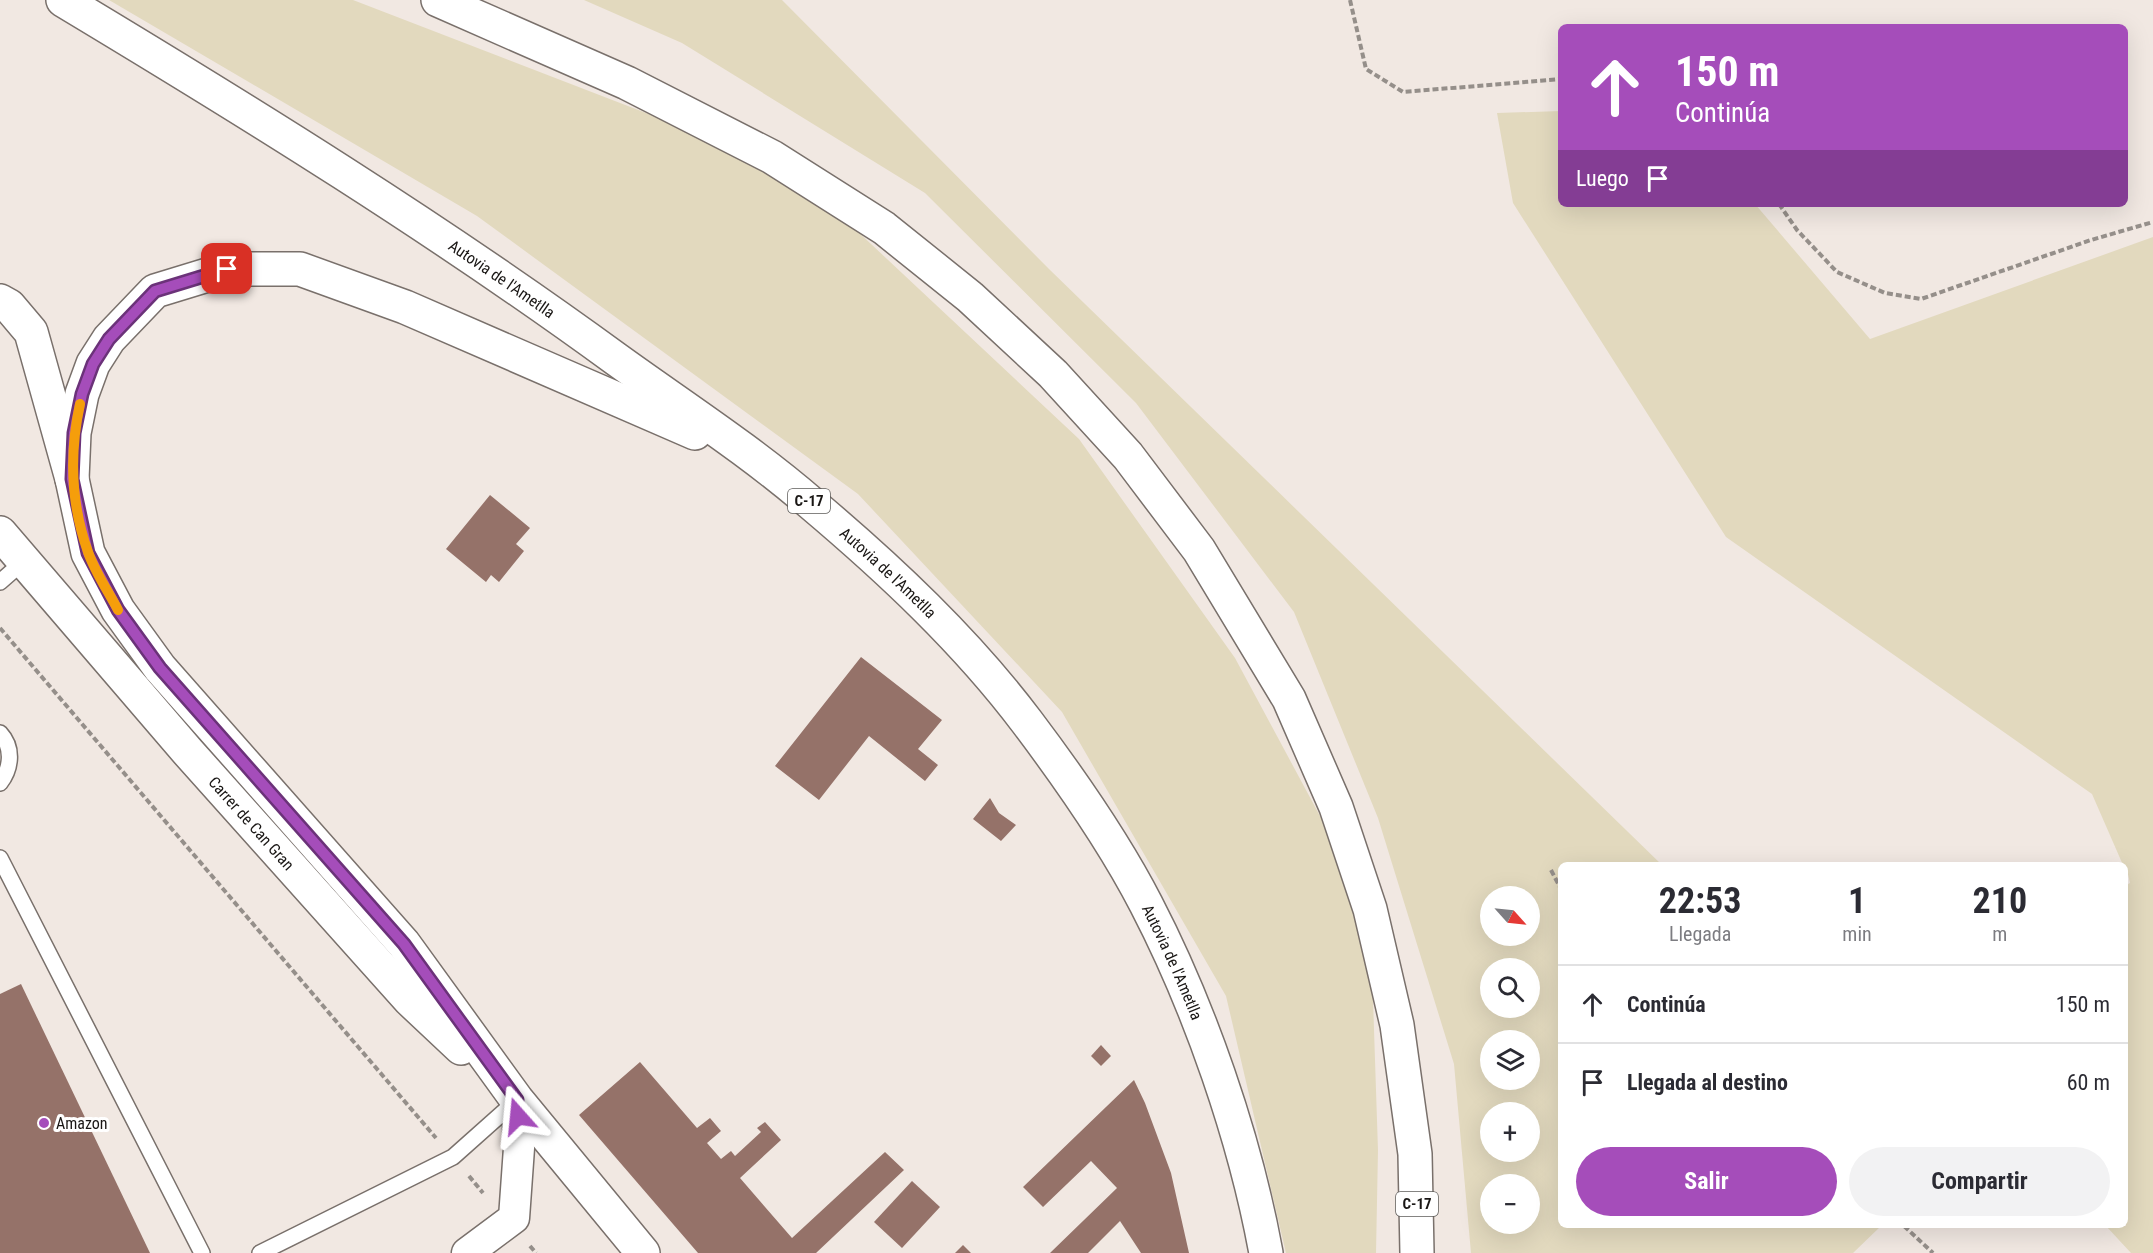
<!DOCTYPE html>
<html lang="es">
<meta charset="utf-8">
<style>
:root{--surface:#fff;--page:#f2f2f3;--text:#2b2b33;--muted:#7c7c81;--line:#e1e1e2;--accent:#a54dba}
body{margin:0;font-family:"Roboto Condensed",sans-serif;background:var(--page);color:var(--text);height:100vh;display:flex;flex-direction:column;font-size:22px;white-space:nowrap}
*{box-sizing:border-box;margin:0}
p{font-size:20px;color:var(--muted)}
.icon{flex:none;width:33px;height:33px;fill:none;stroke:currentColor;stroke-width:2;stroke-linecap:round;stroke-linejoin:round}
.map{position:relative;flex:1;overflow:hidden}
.sheet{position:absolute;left:1558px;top:862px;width:570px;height:366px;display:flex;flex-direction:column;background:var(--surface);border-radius:9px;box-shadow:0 6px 24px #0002}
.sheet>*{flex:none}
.top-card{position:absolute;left:1558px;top:24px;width:570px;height:183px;border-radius:9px;box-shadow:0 6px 24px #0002;background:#a54dba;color:#fff;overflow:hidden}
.needle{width:39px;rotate:117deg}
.buttons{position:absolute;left:1480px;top:886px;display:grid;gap:12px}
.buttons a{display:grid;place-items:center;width:60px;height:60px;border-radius:50%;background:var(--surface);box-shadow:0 6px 24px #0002;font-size:30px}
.pin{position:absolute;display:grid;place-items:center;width:51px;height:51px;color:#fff;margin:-26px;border-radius:12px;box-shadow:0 3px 9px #0006}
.me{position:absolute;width:66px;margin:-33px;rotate:342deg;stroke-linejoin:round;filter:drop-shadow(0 0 4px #0008)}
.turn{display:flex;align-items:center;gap:21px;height:126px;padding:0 18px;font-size:27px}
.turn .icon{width:78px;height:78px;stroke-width:2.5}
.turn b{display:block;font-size:42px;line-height:51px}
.then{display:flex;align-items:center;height:57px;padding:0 18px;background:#0003;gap:12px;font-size:22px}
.eta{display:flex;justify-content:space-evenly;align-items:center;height:102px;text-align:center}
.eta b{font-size:36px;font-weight:700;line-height:42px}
.cta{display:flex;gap:12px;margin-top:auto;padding:12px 18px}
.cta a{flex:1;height:69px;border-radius:36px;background:var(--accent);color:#fff;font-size:24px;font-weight:700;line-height:69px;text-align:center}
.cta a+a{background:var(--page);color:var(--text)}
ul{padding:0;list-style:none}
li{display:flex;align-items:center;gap:18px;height:78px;padding:0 18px;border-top:2px solid var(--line)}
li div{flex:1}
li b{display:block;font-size:22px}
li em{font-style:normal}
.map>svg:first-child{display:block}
.green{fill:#e2d9be;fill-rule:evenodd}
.building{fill:#957269}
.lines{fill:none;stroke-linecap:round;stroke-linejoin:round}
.lane-casing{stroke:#79706b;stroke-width:18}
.street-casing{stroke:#79706b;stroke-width:33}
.secondary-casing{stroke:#79706b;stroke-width:36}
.highway-casing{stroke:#79706b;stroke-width:36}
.path{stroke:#958f8a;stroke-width:4;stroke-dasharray:6 3;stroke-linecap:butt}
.lane{stroke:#fff;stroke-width:15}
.street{stroke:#fff;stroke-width:30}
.secondary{stroke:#fff;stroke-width:33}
.highway{stroke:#fff;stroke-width:33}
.route-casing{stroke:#6b3279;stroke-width:15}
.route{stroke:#a54dba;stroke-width:10}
.slow{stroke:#f59e0b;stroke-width:10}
.poi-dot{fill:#a54dba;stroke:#fff;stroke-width:2}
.labels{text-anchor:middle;stroke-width:6;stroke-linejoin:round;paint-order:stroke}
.shield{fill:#fff;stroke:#5e5c5a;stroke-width:1.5}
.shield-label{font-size:15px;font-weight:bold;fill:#191614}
.street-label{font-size:16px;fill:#191614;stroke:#fff}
.poi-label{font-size:16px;fill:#191614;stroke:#fff;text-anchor:start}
</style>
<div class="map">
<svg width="2153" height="1253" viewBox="0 0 2153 1253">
<rect width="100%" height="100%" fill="#f1e8e2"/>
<g class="green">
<polygon points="109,0 353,0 791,169 1079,439 1235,658 1370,909 1378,1150 1376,1253 1286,1253 1226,996 1062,712 858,494 477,216"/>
<path d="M584 0H782L1049 269 1662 865 1562 866V1226H1881L1853 1253H1471L1454 1064 1378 818 1294 612 1136 403 925 193 682 43ZM1491 897H1530V936H1491ZM1491 969H1530V1008H1491ZM1491 1041H1530V1080H1491ZM1491 1113H1530V1152H1491ZM1491 1185H1530V1224H1491Z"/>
<polygon points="1561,111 1562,204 1755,204 1870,339 2153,237 2153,1253 2131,1253 2106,1226 2126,1226 2126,885 2130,883 2126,866 2123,865 2092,794 1726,537 1513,203 1497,113"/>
</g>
<g class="building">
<polygon points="490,495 530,528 516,544 524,551 499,582 491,575 486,582 446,549"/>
<polygon points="861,657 942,720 918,749 938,765 925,781 869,736 819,800 775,766"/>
<polygon points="990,798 999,813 1016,825 1001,841 973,819"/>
<polygon points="21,984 150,1253 0,1253 0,994"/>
<polygon points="1101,1045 1111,1056 1101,1066 1091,1056"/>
<polygon points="640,1062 697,1128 710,1118 721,1131 707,1143 721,1159 731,1151 735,1156 761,1132 757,1128 765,1122 781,1140 740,1178 792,1238 885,1152 904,1170 816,1253 698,1253 579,1115"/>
<polygon points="1134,1080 1145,1103 1171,1173 1189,1253 1141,1253 1120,1221 1088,1253 1050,1253 1117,1188 1091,1161 1043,1207 1023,1187"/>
<polygon points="912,1181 940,1207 902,1248 874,1222"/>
<polygon points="963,1245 971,1253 955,1253"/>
</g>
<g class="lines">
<g class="lane-casing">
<g id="lane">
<polyline points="0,582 24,561"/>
<path d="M0 733C14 748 11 769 0 783"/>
<polyline points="0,858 202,1253"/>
<polyline points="260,1253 453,1157 517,1100"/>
</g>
</g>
<g class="street-casing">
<polyline id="street" points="467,1253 514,1218 519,1148 517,1100"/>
</g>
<g class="secondary-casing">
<g id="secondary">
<polyline points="0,301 9,306 31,332 72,479 88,553 118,610 160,668 404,944 517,1100 643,1253"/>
<path id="s1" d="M0 533 188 752 410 1000 461 1048"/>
</g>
</g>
<g class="highway-casing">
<g id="highway">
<path id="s2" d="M63 0C251 113 438 229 616 359 681 406 751 451 812 504 889 569 966 641 1027 722 1070 779 1113 840 1146 904 1200 1008 1245 1138 1266 1253"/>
<polyline points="438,0 627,83 772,157 884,228 970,297 1053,374 1128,456 1199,550 1289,699 1336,807 1370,909 1397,1025 1415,1154 1417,1253"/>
<polyline points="72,479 74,433 82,394 93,364 109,339 155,291 227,269 300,269 405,307 695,433"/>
</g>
</g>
<g class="path">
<polyline points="1350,0 1366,69 1403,92 1562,79"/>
<polyline points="1779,204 1797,230 1837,272 1885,293 1921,299 2091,240 2153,222"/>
<polyline points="0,628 436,1138"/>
<polyline points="1551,870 1562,891"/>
<polyline points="469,1176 483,1193"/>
<polyline points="1904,1226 1933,1253"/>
<polyline points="530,1246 536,1253"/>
</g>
<use href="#lane" class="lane"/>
<use href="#street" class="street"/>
<use href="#secondary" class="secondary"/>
<use href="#highway" class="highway"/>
</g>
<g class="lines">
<g class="route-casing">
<polyline id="route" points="227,269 155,291 109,339 93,364 82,394 74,433 72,479 88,553 118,610 160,668 404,944 517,1100 518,1116"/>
</g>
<use href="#route" class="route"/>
<path class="slow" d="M80 404C69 454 71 504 88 552 95 572 108 591 118 610"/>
</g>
<circle class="poi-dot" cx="44" cy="1123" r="6"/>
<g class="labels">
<g class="shield">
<rect x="788" y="489" width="42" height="24" rx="4.5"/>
<rect x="1396" y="1192" width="42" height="24" rx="4.5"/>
</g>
<g class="shield-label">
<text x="809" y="506">C-17</text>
<text x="1417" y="1209">C-17</text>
</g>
<g class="street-label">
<text dy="6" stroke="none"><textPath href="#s2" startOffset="520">Autovia de l'Ametlla</textPath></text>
<text dy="6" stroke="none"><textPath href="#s2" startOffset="1006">Autovia de l'Ametlla</textPath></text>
<text dy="6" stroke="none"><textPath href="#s1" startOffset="384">Carrer de Can Gran</textPath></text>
<text dy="6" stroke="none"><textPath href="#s2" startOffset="1492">Autovia de l'Ametlla</textPath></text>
</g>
<g class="poi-label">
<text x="56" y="1129">Amazon</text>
</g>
</g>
</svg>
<div class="buttons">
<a><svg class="needle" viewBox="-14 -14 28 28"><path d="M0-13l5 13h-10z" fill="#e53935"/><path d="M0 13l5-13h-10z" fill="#7c7c81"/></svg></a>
<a><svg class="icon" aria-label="search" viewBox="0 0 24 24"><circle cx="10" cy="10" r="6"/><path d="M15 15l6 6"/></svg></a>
<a><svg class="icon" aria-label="layers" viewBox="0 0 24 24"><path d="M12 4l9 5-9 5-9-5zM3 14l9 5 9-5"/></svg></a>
<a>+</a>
<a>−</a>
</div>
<div class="pin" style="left:227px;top:269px;background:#d93025"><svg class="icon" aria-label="arrive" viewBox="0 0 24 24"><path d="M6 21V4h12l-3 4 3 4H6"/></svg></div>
<svg class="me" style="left:518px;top:1116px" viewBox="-20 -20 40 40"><path d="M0-17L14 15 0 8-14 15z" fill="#a54dba" stroke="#fff" stroke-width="4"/></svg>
<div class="top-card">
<div class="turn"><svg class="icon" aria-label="ahead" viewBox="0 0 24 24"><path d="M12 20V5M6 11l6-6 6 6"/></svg><div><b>150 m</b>Continúa</div></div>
<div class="then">Luego<svg class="icon" aria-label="arrive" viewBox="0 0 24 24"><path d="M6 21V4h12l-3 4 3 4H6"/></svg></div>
</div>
<section class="sheet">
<div class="eta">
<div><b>22:53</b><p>Llegada</p></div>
<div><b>1</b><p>min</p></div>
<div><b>210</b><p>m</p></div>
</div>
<ul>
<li><svg class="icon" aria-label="ahead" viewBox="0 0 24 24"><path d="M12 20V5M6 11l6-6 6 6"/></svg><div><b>Continúa</b></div><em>150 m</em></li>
<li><svg class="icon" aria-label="arrive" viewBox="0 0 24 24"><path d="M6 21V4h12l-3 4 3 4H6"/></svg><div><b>Llegada al destino</b></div><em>60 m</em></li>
</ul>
<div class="cta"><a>Salir</a><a>Compartir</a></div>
</section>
</div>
